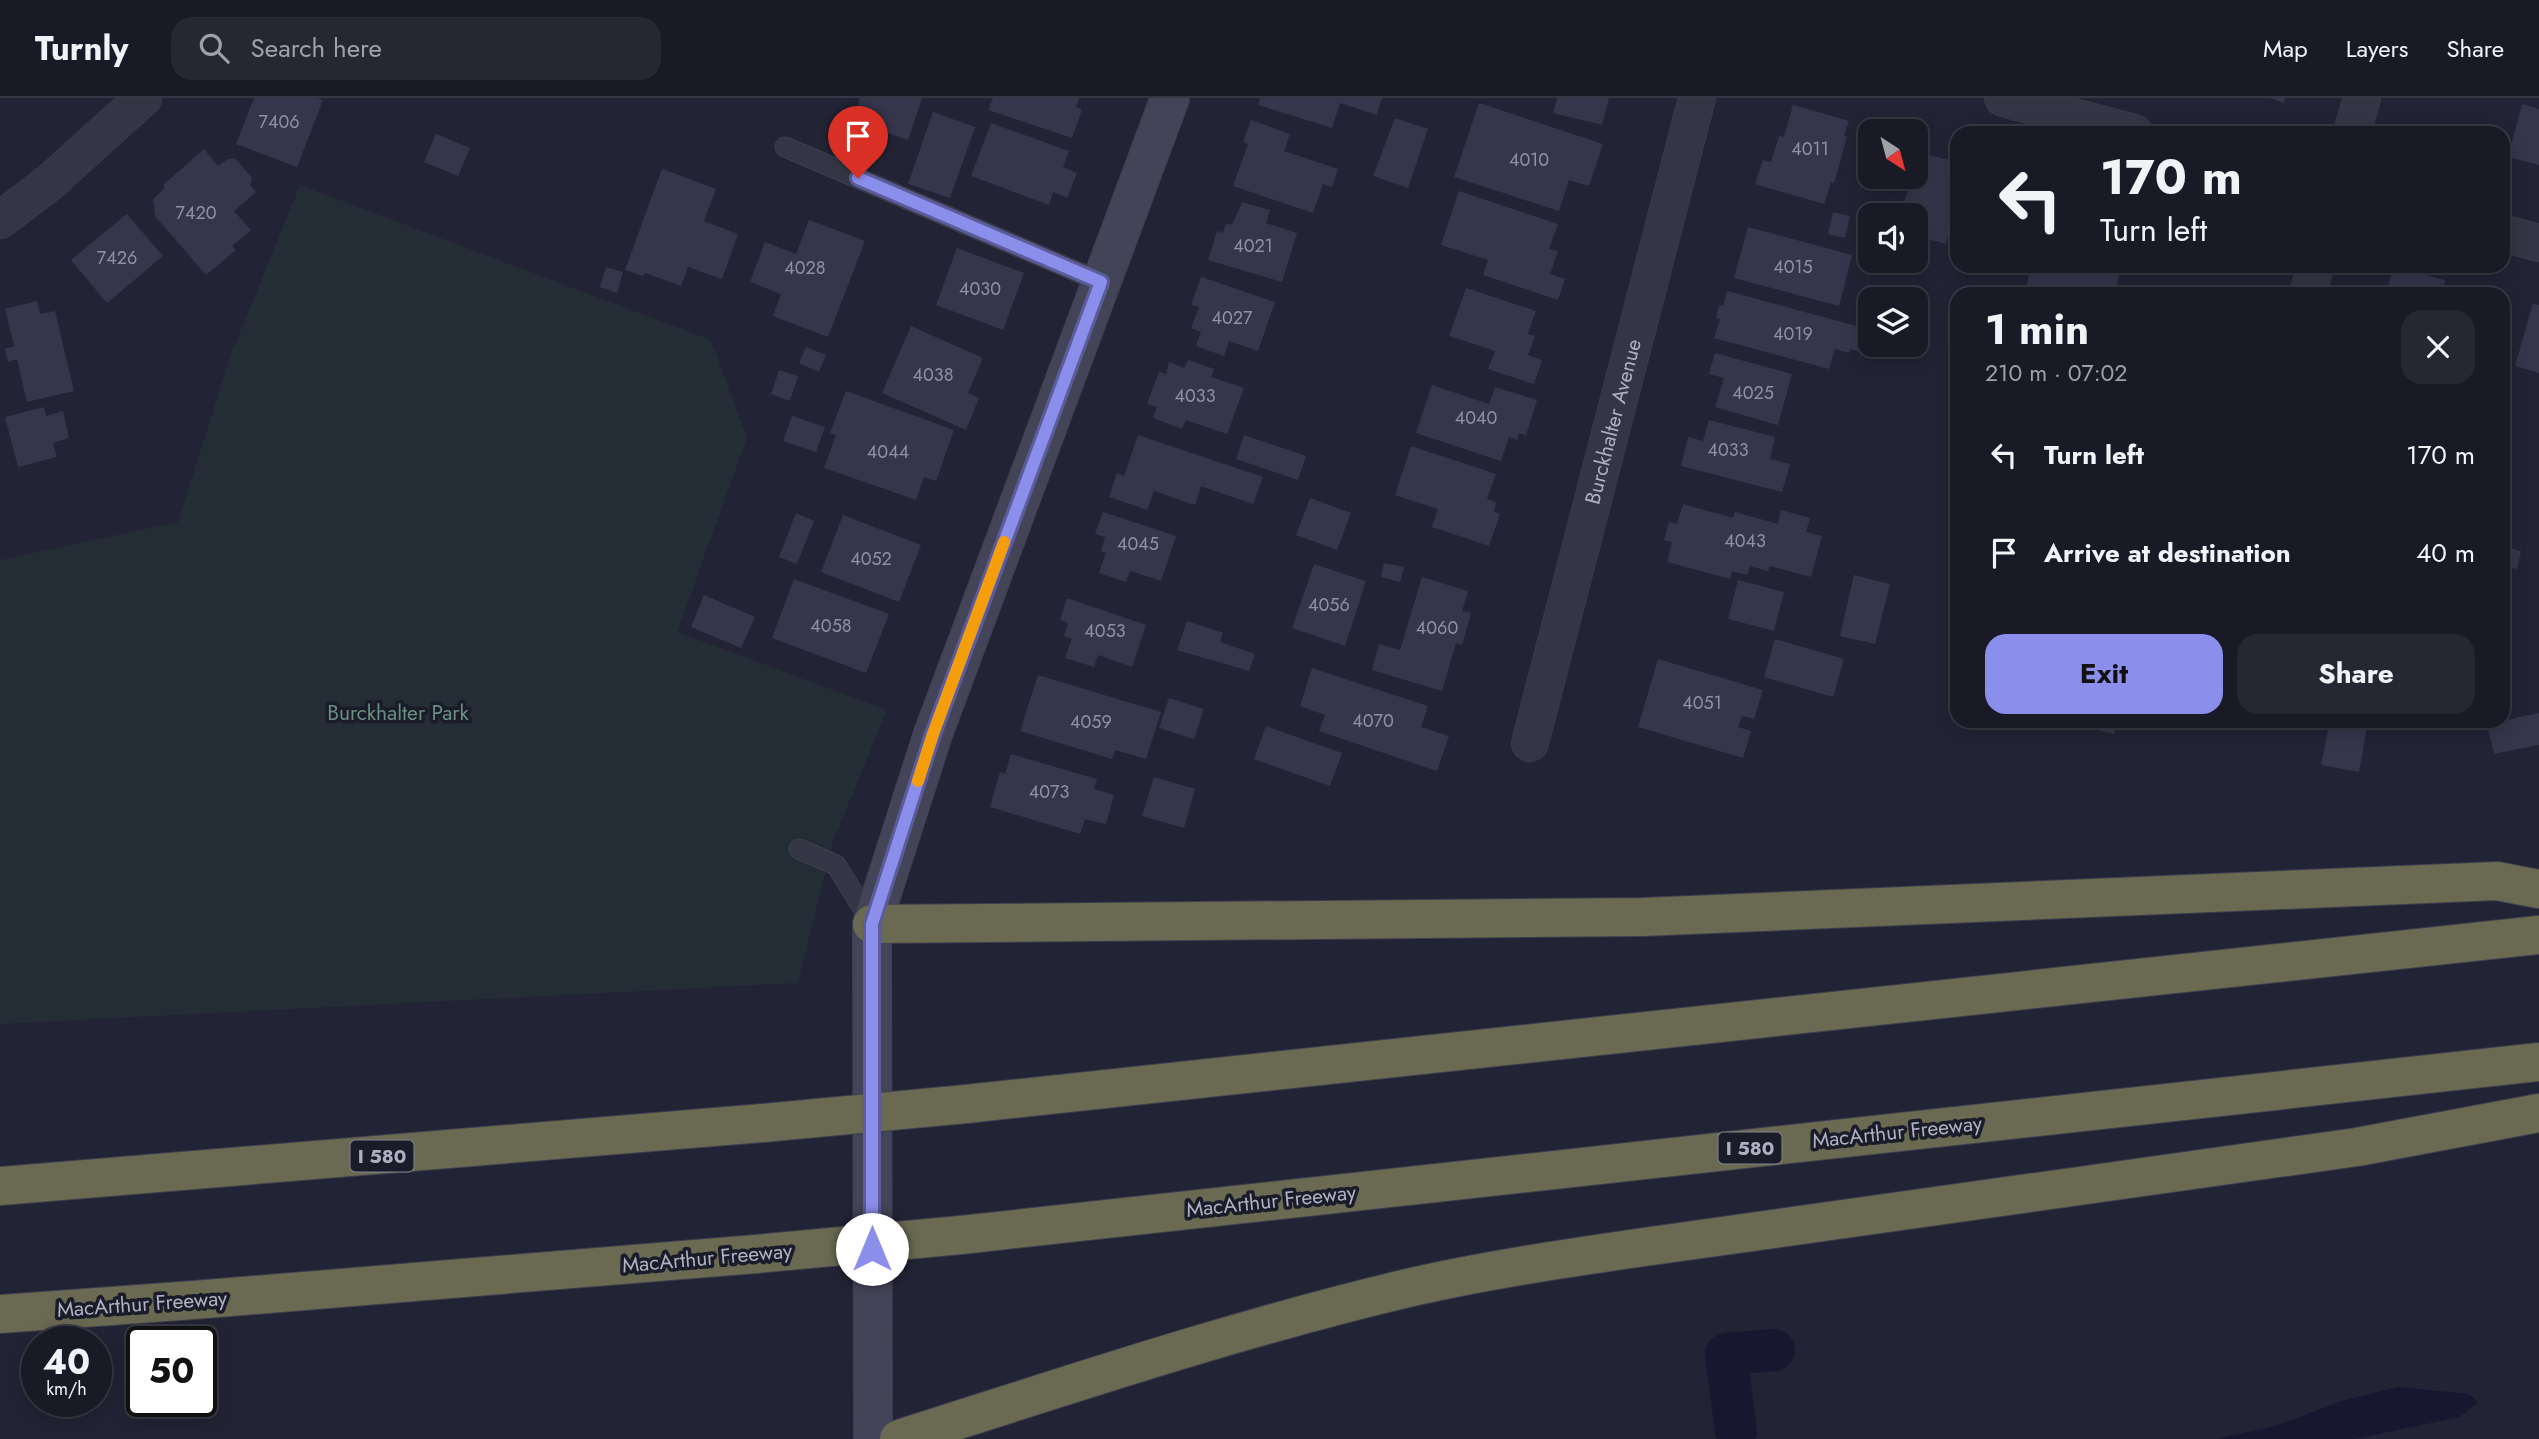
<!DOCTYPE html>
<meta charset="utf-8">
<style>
:root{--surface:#1a1a27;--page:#272733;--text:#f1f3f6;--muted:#9fa1a7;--line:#383844;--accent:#8c8eeb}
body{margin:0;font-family:Jost,sans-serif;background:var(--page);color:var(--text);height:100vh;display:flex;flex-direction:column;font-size:26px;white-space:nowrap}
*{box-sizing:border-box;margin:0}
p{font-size:23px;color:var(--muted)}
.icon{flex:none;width:38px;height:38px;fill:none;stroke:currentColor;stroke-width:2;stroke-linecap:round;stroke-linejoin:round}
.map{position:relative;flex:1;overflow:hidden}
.sheet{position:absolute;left:1950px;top:189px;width:560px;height:441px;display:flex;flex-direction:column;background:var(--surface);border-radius:21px;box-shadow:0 4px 18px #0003,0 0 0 2px var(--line)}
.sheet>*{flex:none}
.banner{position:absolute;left:1950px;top:28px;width:560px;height:147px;border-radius:21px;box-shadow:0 4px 18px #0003,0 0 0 2px var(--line);background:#1a1a27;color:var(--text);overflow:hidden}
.needle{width:46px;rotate:144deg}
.tools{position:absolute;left:1858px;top:21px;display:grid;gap:14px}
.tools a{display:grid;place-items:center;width:70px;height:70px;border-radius:14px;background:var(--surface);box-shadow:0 4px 18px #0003,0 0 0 2px var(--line);font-size:35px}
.speed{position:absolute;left:21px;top:1228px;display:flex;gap:14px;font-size:35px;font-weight:700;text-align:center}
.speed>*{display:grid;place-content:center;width:91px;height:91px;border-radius:50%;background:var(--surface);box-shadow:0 4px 18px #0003,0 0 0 2px var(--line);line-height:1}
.speed small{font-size:18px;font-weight:400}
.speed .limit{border:4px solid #111;border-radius:10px;background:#fff;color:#111}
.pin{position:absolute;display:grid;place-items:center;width:60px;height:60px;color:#fff;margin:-72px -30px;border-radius:50% 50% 50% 0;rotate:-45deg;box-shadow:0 0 7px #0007}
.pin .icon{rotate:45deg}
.me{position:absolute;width:77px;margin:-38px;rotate:0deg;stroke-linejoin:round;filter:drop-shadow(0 0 5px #0008)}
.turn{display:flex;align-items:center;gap:24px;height:147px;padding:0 35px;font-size:32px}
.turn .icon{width:91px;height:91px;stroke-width:2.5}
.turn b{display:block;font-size:49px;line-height:60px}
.round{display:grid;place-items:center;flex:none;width:74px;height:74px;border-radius:21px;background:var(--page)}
.head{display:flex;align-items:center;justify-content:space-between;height:119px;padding:0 35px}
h1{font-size:42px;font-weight:700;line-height:52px}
.button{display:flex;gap:14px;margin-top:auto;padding:14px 35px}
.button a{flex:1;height:80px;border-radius:21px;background:var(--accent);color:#111;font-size:28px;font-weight:700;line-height:80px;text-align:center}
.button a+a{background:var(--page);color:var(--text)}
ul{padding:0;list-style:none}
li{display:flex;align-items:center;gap:21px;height:98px;padding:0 35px}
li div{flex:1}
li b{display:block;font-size:26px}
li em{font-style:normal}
header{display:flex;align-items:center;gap:42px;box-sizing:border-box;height:98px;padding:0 35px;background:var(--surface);border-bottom:2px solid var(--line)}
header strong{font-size:33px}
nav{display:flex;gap:38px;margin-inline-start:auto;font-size:24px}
.search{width:490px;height:63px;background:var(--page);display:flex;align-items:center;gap:18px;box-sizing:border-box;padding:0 24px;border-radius:21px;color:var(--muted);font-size:26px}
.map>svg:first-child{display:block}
.green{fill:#242d36}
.water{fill:#171830}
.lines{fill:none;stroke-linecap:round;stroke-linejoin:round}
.canal{stroke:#171830;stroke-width:42}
.building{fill:#35364b}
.lane-casing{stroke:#3f3f4f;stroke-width:21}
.street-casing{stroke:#3f3f4f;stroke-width:38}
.secondary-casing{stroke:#3f3f4f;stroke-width:40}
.highway-casing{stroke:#3d3e4d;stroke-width:40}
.lane{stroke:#353645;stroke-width:19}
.street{stroke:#353645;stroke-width:37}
.secondary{stroke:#444458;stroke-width:38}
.highway{stroke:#6a6a53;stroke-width:38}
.highway-bridge-casing{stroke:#3d3e4d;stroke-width:40;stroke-linecap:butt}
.highway-bridge{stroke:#6a6a53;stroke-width:38}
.route-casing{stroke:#5b5c99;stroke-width:18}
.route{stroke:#8c8eeb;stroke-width:12}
.slow{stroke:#f59e0b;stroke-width:12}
.labels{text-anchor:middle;stroke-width:7;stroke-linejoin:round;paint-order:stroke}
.number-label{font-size:18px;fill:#8f90a2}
.shield{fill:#1b1c2a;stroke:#838494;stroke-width:2}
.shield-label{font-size:19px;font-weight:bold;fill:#b0b0c2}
.street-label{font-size:21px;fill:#b0b0c2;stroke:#1b1c2a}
.park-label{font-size:21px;fill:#6a8f80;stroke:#1b1c2a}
</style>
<header>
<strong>Turnly</strong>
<div class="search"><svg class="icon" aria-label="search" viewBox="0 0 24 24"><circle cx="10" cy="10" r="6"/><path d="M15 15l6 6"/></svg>Search here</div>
<nav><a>Map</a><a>Layers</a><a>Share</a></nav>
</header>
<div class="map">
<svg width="2539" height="1341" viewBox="0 0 2539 1341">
<rect width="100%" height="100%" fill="#222334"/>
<polygon class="green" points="300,87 711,242 747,340 677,534 887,612 833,743 798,885 0,926 0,462 178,424 231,256"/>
<polygon class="water" points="2398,1289 2469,1296 2478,1304 2460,1319 2355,1341 2216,1341 2275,1328 2342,1303"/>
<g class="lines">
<polyline class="canal" points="1736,1333 1726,1256 1774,1252"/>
</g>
<g class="building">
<polygon points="254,0 317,0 323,2 297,69 236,46"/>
<polygon points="860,0 922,0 908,42 852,23"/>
<polygon points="993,0 1079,0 1076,9 1082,12 1072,40 988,12"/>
<polygon points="1260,0 1382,0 1377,17 1340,5 1332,30 1258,7"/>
<polygon points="1557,0 1609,0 1602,27 1553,15"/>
<polygon points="2269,0 2285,0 2284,5"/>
<polygon points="1479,5 1603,46 1589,88 1569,82 1559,113 1454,79"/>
<polygon points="2522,6 2539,11 2539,67 2508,59"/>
<polygon points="1793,7 1849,23 1844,38 1847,39 1834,85 1831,84 1824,106 1755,86 1763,62 1771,64 1779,38 1784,39"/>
<polygon points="933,14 975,29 950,100 908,86"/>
<polygon points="1395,20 1428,31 1408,90 1373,78"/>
<polygon points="1251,22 1290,36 1284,53 1338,71 1332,89 1323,86 1313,115 1233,88 1248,46 1243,44"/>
<polygon points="991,25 1069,53 1063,69 1077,75 1067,100 1053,94 1049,107 971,78"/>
<polygon points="436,36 470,50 458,78 424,64"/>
<polygon points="204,51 218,68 228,61 235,60 252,80 250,87 256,94 234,113 251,132 232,148 236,152 206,177 155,118 153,101 165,90 163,87"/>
<polygon points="1918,54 1956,64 1956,132 1950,130 1946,146 1916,138 1916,117 1901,117 1911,79 1916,79"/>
<polygon points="662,71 716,91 704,123 738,136 722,181 688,169 681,188 645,175 643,178 625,172"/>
<polygon points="1459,93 1558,126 1549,151 1558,153 1550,176 1565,181 1558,202 1483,177 1488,162 1441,147"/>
<polygon points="1242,104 1270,112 1266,125 1297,135 1282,184 1208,162 1217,133 1223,135 1226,125 1232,127"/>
<polygon points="1833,114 1850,118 1845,140 1828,136"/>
<polygon points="127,116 163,158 107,205 71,162"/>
<polygon points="809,122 865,143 828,239 773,218 781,196 750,184 765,144 796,156"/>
<polygon points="1748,129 1852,157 1839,208 1734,180"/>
<polygon points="957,150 1024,175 1003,232 936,207"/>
<polygon points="2031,168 2081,168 2119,177 2115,196 2033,196 2025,194"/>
<polygon points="2208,168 2237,168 2235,176"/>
<polygon points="606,169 623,174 617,195 600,189"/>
<polygon points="2393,169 2445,182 2442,196 2386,196"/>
<polygon points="1201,179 1275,204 1258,253 1229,243 1224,258 1196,248 1201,234 1191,230 1199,209 1191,207"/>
<polygon points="1466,190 1536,213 1528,236 1535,238 1528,257 1542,262 1534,286 1488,271 1495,253 1449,238"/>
<polygon points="1727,193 1871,232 1871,247 1874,247 1871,257 1850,251 1849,255 1835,251 1829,271 1714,240 1720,221 1716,220 1719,207 1723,208"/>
<polygon points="37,203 40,216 55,213 74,293 27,304 17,261 8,264 5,251 14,248 5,211"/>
<polygon points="2533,205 2539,207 2539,275 2515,268"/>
<polygon points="911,228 983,260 968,295 979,300 966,332 882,295"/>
<polygon points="806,249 826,257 819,274 799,265"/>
<polygon points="1715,255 1792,276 1778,327 1715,309 1724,280 1709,276"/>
<polygon points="1188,262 1214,271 1211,279 1244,290 1227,336 1186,322 1182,331 1153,320 1157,309 1147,306 1159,274 1166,276 1169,264 1184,270"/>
<polygon points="779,272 798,278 790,303 771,296"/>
<polygon points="1432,287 1489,306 1495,289 1537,302 1526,337 1519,335 1517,342 1509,339 1501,363 1416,335"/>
<polygon points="846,293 954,332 936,383 924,379 916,402 824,370 836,337 830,335"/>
<polygon points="44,309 46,318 63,313 69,340 53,345 57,359 18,369 5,319"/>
<polygon points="792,318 825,329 816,354 783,343"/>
<polygon points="1709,322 1775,339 1770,361 1790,366 1782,394 1681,368 1688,339 1703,343"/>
<polygon points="1138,337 1263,379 1253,406 1201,388 1195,407 1154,393 1147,412 1109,399 1117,375 1124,378"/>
<polygon points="1244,337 1306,358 1298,382 1236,361"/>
<polygon points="1411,348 1496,376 1487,401 1496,404 1494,414 1500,416 1489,448 1432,429 1438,411 1395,397"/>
<polygon points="1310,400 1351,415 1337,452 1296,437"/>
<polygon points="1683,406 1733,420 1735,414 1778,426 1781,412 1810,420 1806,434 1822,438 1811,479 1770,468 1768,473 1750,468 1747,477 1732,473 1730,481 1667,464 1672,444 1664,442 1669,424 1677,426"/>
<polygon points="1103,414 1176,438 1161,483 1130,473 1126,484 1099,475 1106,455 1101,453 1105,439 1095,436"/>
<polygon points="796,415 814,423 797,466 779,459"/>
<polygon points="843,417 921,447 899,504 821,474"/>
<polygon points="2502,448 2521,453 2517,471 2502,468"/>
<polygon points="1384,465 1404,469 1400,484 1381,479"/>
<polygon points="1314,466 1366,483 1345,548 1292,530"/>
<polygon points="1854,477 1890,486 1875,546 1840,538"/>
<polygon points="1422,479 1468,493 1462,513 1471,515 1462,547 1456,545 1442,593 1372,572 1379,546 1400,552"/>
<polygon points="794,481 889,516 866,575 772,540"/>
<polygon points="1738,482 1784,494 1774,533 1728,521"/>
<polygon points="704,497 755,519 741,550 691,529"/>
<polygon points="1067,500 1146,527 1132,569 1098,557 1094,569 1065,560 1072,541 1064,538 1068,525 1060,522"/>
<polygon points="1187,523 1223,535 1220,544 1255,556 1249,573 1177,552"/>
<polygon points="1775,541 1844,561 1833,599 1764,579"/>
<polygon points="1658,561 1763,592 1754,621 1742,618 1738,629 1751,633 1743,660 1638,629"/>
<polygon points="1312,570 1428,608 1421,629 1449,638 1437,673 1319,633 1325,617 1300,608"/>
<polygon points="1038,577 1161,614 1146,661 1115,652 1112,661 1020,633"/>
<polygon points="1169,600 1204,611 1194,641 1159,630"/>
<polygon points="2539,615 2539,647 2494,656 2487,626"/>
<polygon points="2056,623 2117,623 2114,636 2068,624 2065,630 2055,627"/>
<polygon points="2330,623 2368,623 2359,674 2321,667"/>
<polygon points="1266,628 1342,655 1330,688 1254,661"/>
<polygon points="1011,656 1097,681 1094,691 1114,697 1106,726 1085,721 1080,736 990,709 1000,674 1005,676"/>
<polygon points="1154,679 1195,691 1184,730 1142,718"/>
</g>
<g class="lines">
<g class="lane-casing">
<g id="lane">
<polyline points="785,49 1101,184"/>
<polyline points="799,751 836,767 872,825"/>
</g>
</g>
<g class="street-casing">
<g id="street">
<polyline points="2003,0 2134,35"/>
<polyline points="2352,35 2362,0"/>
<polyline points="0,122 49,85 143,0"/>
<polyline points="2502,135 2539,145"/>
<polyline points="2308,196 2315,168"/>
<path id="s1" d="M1530 645 1697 0"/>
</g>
</g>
<g class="secondary-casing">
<polyline id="secondary" points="873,1341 872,826 933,636 1170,0"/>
</g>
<g class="highway-casing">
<g id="highway">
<polyline points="872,826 1642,819 2497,783 2539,791"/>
<polyline points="966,1006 2539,837"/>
<polyline points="0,1088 763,1025"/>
<polyline points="961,1137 2539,964"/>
<polyline points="0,1216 194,1202 756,1156"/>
<path d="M899 1341C1069 1287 1238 1230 1412 1189 1486 1172 1562 1161 1637 1150L2357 1049 2539 1015"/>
</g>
</g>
<use href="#lane" class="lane"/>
<use href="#street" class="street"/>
<use href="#secondary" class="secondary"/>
<use href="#highway" class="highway"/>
<g class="highway-bridge-casing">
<g id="highway-bridge">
<polyline points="763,1025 966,1006"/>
<polyline points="756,1156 961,1137"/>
</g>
</g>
<use href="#highway-bridge" class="highway-bridge"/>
</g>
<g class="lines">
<g class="route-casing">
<polyline id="route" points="858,80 1101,184 933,636 872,826 872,1151"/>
</g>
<use href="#route" class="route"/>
<polyline class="slow" points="918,683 933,636 1004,444"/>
</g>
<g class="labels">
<g class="number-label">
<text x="279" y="30">7406</text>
<text x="1810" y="57">4011</text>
<text x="1529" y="68">4010</text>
<text x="196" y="121">7420</text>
<text x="1253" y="154">4021</text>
<text x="117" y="166">7426</text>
<text x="1793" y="175">4015</text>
<text x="805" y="176">4028</text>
<text x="980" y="197">4030</text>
<text x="1232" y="226">4027</text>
<text x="1793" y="242">4019</text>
<text x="933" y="283">4038</text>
<text x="1753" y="301">4025</text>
<text x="1195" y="304">4033</text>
<text x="1476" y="326">4040</text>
<text x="1728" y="358">4033</text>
<text x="888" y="360">4044</text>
<text x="1745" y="449">4043</text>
<text x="1138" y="452">4045</text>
<text x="871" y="467">4052</text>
<text x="1329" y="513">4056</text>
<text x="831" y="534">4058</text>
<text x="1437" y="536">4060</text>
<text x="1105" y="539">4053</text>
<text x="1702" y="611">4051</text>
<text x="1373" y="629">4070</text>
<text x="1091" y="630">4059</text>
<text x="1049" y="700">4073</text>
</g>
<g class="shield">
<rect x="1718.5" y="1034.5" width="63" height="31" rx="5"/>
<rect x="350.5" y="1042.5" width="63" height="31" rx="5"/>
</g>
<g class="shield-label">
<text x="1750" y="1057">I 580</text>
<text x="382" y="1065">I 580</text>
</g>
<g class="street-label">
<text dy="7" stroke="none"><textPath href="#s1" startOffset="332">Burckhalter Avenue</textPath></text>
<text transform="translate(1897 1034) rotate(-6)" y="7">MacArthur Freeway</text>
<text transform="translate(1271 1103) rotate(-6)" y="7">MacArthur Freeway</text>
<text transform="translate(707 1160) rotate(-5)" y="7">MacArthur Freeway</text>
<text transform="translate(142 1206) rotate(-4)" y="7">MacArthur Freeway</text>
</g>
<g class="park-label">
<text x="398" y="622">Burckhalter Park</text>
</g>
</g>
</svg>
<div class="tools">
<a><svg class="needle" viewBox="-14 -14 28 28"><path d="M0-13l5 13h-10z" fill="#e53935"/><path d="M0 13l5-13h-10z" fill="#9fa1a7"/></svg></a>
<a><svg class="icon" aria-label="sound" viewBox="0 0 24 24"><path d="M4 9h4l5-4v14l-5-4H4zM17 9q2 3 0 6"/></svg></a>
<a><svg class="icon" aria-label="layers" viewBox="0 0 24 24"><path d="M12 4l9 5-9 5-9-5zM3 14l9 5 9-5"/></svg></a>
</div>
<div class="speed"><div>40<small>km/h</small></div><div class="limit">50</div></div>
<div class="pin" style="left:858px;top:80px;background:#d93025"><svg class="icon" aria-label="arrive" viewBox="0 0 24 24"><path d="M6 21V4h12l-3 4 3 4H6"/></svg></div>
<svg class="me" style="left:872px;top:1151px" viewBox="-20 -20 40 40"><circle r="19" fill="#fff"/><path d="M0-13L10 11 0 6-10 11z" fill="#8c8eeb"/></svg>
<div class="banner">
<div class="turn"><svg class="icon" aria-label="left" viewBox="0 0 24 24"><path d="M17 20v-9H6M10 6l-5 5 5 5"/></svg><div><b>170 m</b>Turn left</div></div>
</div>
<section class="sheet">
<div class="head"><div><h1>1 min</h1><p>210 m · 07:02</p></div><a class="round"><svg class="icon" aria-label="close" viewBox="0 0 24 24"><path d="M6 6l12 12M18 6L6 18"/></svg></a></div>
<ul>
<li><svg class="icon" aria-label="left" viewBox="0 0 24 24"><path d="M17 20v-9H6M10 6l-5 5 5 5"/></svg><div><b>Turn left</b></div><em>170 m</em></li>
<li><svg class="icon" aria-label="arrive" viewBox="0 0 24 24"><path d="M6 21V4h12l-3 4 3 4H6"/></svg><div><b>Arrive at destination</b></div><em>40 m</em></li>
</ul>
<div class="button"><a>Exit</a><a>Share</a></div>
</section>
</div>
